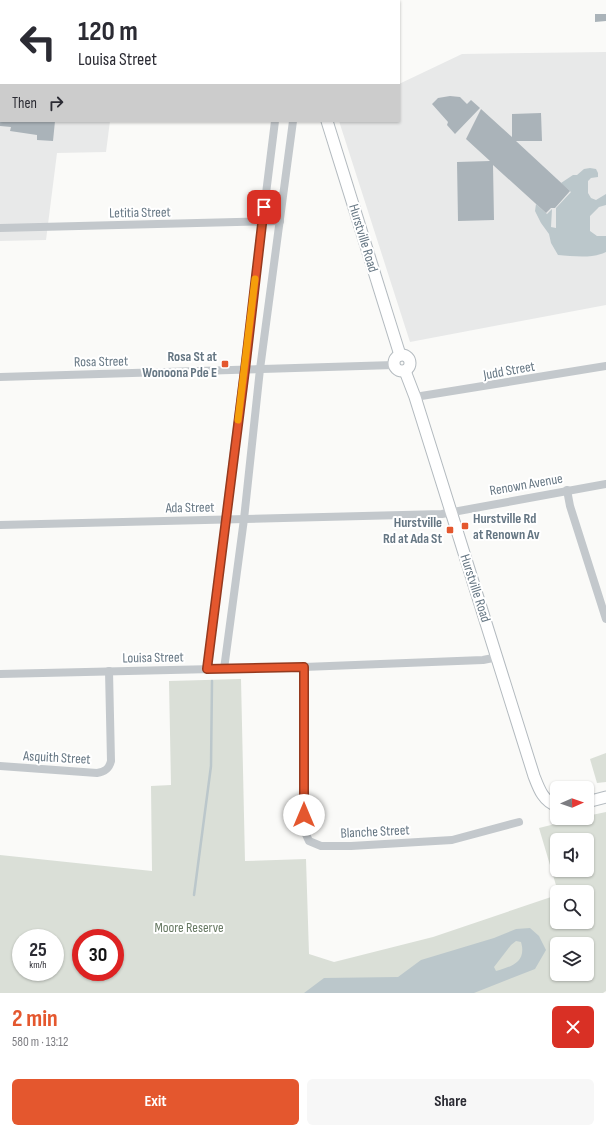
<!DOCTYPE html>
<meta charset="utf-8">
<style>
:root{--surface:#fff;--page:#f7f7f7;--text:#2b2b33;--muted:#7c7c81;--accent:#e4572e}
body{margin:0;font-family:"Sofia Sans Condensed",sans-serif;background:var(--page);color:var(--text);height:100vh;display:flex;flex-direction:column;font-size:15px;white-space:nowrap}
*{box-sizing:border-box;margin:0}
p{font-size:13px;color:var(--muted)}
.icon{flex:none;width:22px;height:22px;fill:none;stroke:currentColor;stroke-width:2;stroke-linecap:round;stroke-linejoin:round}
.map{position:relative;height:993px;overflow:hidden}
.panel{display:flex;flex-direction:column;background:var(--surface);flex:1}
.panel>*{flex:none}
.hud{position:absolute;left:0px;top:0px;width:400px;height:122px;box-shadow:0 1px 3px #0004;background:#fff;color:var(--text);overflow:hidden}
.needle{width:26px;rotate:88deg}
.controls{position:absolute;left:550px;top:781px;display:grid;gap:8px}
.controls a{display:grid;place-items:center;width:44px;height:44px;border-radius:6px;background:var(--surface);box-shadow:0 1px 3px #0004;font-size:20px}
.speed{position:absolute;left:12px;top:929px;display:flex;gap:8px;font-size:20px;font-weight:700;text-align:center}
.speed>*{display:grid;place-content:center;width:52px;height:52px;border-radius:50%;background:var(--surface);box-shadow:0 1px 3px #0004;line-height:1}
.speed small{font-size:10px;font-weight:400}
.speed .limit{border:6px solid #d22;background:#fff;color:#111}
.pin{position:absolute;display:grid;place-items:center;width:34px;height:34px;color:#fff;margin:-17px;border-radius:8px;box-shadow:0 2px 6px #0006}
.me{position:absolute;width:44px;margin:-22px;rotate:0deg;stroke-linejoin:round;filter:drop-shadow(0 0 3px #0008)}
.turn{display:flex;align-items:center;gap:14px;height:84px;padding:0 12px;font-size:18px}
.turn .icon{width:52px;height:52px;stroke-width:2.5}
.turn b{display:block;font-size:28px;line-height:34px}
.then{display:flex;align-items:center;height:38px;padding:0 12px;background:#0003;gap:8px;font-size:15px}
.round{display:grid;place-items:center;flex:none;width:42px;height:42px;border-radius:6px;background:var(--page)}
.summary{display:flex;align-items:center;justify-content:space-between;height:68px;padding:0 12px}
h1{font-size:24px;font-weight:700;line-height:30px;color:var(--accent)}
.primary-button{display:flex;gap:8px;margin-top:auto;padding:8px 12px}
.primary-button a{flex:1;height:46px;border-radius:6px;background:var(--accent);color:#fff;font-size:16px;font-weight:700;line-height:46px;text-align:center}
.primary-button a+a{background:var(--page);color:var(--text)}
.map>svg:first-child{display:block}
.built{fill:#e8e9e9}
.green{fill:#dadfd7;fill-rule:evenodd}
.water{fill:#bbc7cb;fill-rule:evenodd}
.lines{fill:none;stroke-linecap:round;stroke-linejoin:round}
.stream{stroke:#bbc7cb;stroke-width:2.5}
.building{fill:#aab3b9}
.secondary-casing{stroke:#b3babf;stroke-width:13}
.street{stroke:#c3c8cc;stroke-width:8}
.secondary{stroke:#fff;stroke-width:11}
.route-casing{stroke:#94391e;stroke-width:10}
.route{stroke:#e4572e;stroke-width:7}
.slow{stroke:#f59e0b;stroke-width:7}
.poi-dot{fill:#e4572e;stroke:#fff;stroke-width:1.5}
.labels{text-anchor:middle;stroke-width:4;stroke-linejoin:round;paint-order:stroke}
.street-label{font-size:14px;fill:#657683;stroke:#fff}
.poi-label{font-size:14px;font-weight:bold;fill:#657683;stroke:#fff;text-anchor:end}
.park-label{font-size:14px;fill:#687a64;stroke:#fff}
</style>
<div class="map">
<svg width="606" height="993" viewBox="0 0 606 993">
<rect width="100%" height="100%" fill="#fafaf8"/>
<g class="built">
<polygon points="606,52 606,305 410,342 339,121 399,121 399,84 462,54"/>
<polygon points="0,83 1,83 1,121 110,121 106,152 57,153 46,240 0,241"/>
</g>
<g class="green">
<path d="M241 679 245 861 306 859 309 954 334 962 433 937 557 895V922H587V892H558L539 828 579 818H587V816L606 812V991L603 993H0V855L152 871 151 786 171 785 169 681ZM557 840H587V870H557ZM21 938H55V972H21ZM81 938H115V972H81ZM557 944H587V974H557Z"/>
<polygon points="606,753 606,782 597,783 590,759"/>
</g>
<g class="water">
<path d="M590 168 596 169 598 173V177L591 178 588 181V193L591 198 596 200 606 194V205L599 207 590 216V231L597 236H606V252C592 259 573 256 558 255L551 243 549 234 541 223 535 211 536 204 547 214 552 209 551 227 556 228V208L571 192 561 183 573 175H577L584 169Z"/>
<path d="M530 928 539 936 546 950 535 969 474 993H304L324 978 398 977 421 960 494 938 516 929ZM516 941 521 942C527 962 511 967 496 971L494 967 511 945Z"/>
</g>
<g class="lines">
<polyline class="stream" points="194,895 211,766 212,681"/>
</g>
<g class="building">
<polygon points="595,14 606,14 606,21 595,22"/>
<polygon points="450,96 460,97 467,104 471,100 480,108 455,134 447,125 448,122 432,104 438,98"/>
<polygon points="481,109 512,137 512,114 541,113 542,141 516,141 570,191 555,208 551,208 546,213 493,165 494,220 458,221 457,162 490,161 466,139"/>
<polygon points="0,121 55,121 53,141 37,140 37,135 10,131 11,127 0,126"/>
</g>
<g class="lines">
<g class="secondary-casing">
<g id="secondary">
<polyline points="137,0 137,1"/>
<polyline points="289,1 296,1"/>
<polyline points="0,10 1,10"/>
<polyline points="327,121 400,355"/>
<circle cx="402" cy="363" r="8"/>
<path d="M405 371 415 397 534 776C539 789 543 801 557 806"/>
<polyline points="587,802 606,797"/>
</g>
</g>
<g class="street">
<polyline points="0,93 1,93"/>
<polyline points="0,228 280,221"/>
<polyline points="0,377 394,365"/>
<polyline points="415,397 606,366"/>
<polyline points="567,490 570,506 606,619"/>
<polyline points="0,525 442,514 606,484"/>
<polyline points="304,667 304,830 309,841 321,846 351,846 452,840 519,822"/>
<polyline points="207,669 275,121"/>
<polyline points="224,669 244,519 260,369 293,121"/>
<polyline points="0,674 304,667 483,660 498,657"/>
<path d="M0 766 97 773C105 772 109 769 111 761L109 671"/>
</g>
<use href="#secondary" class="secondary"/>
</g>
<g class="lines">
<g class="route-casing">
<polyline id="route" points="264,207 245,370 207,669 304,667 304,815"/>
</g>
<use href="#route" class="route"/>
<polyline class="slow" points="238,420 255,279"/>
</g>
<g class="poi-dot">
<rect x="221" y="360" width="8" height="8" rx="2"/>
<rect x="461" y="522" width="8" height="8" rx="2"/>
<rect x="446" y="526" width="8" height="8" rx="2"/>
</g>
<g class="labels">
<g class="street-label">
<text transform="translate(140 212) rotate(-1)" y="5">Letitia Street</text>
<text transform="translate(364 238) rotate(73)" y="5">Hurstville Road</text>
<text transform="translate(101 361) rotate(-1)" y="5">Rosa Street</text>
<text transform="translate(509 370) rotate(-10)" y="5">Judd Street</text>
<text transform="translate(526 484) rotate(-10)" y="5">Renown Avenue</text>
<text transform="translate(190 507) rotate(-1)" y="5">Ada Street</text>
<text transform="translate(476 588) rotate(72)" y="5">Hurstville Road</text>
<text transform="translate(153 657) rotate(-1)" y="5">Louisa Street</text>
<text transform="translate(57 757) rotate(3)" y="5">Asquith Street</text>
<text transform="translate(375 831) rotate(-3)" y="5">Blanche Street</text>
</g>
<g class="poi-label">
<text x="217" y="361">Rosa St at<tspan x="217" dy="16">Wonoona Pde E</tspan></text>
<text x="473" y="523" text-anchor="start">Hurstville Rd<tspan x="473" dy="16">at Renown Av</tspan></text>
<text x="442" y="527">Hurstville<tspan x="442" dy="16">Rd at Ada St</tspan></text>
</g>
<g class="park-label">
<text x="189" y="932">Moore Reserve</text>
</g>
</g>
</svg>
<div class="controls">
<a><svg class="needle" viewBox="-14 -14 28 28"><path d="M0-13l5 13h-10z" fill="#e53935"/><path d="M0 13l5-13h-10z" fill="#7c7c81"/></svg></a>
<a><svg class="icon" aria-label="sound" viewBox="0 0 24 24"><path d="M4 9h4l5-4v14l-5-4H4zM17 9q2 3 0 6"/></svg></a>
<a><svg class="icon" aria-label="search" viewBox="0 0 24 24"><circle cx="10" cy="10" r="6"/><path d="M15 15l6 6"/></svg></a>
<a><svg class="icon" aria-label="layers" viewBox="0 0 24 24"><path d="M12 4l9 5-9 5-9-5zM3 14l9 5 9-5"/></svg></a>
</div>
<div class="speed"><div>25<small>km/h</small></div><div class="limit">30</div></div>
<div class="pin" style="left:264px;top:207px;background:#d93025"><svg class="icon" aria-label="arrive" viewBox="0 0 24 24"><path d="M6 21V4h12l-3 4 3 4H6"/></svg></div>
<svg class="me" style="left:304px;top:815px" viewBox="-20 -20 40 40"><circle r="19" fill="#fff"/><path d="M0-13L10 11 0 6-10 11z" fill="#e4572e"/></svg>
<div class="hud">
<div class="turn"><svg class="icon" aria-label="left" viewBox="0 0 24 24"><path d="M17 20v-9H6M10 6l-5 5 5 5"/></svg><div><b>120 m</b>Louisa Street</div></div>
<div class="then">Then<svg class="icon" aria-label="right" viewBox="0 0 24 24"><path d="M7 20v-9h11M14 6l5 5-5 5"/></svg></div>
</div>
</div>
<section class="panel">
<div class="summary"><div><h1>2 min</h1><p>580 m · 13:12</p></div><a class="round" style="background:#d93025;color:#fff"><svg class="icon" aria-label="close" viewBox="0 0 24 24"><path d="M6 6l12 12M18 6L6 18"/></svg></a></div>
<div class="primary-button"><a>Exit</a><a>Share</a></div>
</section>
